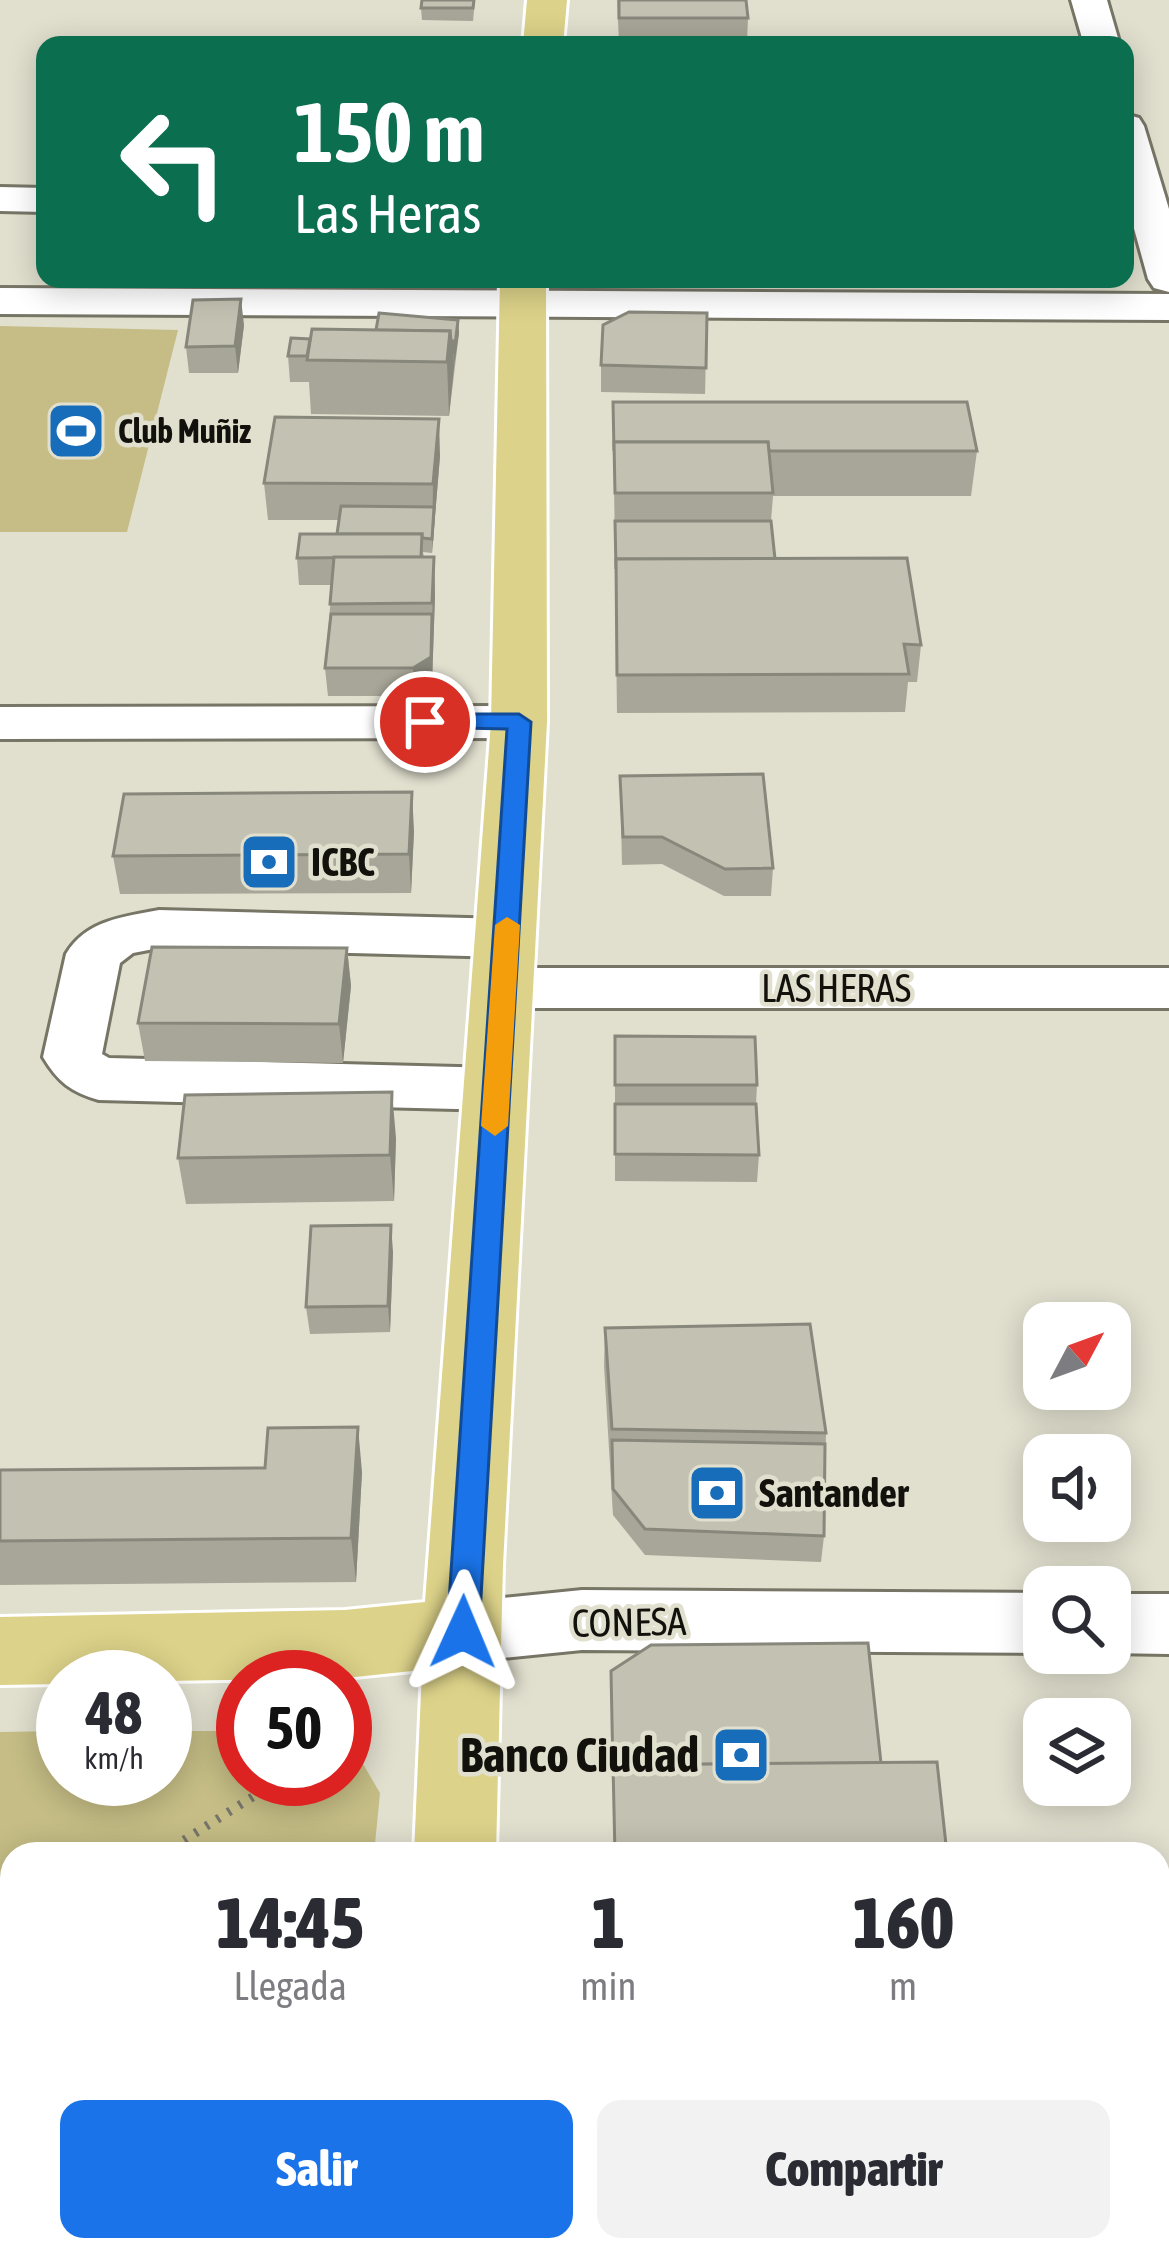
<!DOCTYPE html>
<html lang="es">
<meta charset="utf-8">
<style>
:root{--surface:#fff;--page:#f2f2f3;--text:#2b2b33;--muted:#7c7c81;--accent:#1a73e8}
body{margin:0;font-family:"Asap Condensed",sans-serif;background:var(--page);color:var(--text);height:100vh;display:flex;flex-direction:column;font-size:45px;white-space:nowrap}
*{box-sizing:border-box;margin:0}
p{font-size:39px;color:var(--muted)}
.icon{flex:none;width:66px;height:66px;fill:none;stroke:currentColor;stroke-width:2;stroke-linecap:round;stroke-linejoin:round}
.map{position:relative;flex:1;overflow:hidden}
.panel{position:absolute;left:0px;top:1842px;width:1170px;height:420px;display:flex;flex-direction:column;background:var(--surface);border-radius:36px 36px 0 0;box-shadow:0 6px 30px #0003}
.panel>*{flex:none}
.top-card{position:absolute;left:36px;top:36px;width:1098px;height:252px;border-radius:24px;box-shadow:0 6px 30px #0003;background:#0b6e4f;color:#fff;overflow:hidden}
.needle{width:78px;rotate:49deg}
.fabs{position:absolute;left:1023px;top:1302px;display:grid;gap:24px}
.fabs a{display:grid;place-items:center;width:108px;height:108px;border-radius:24px;background:var(--surface);box-shadow:0 6px 30px #0003;font-size:60px}
.speed{position:absolute;left:36px;top:1650px;display:flex;gap:24px;font-size:60px;font-weight:700;text-align:center}
.speed>*{display:grid;place-content:center;width:156px;height:156px;border-radius:50%;background:var(--surface);box-shadow:0 6px 30px #0003;line-height:1}
.speed small{font-size:30px;font-weight:400}
.speed .limit{border:18px solid #d22;background:#fff;color:#111}
.pin{position:absolute;display:grid;place-items:center;width:102px;height:102px;color:#fff;margin:-51px;border:6px solid #fff;border-radius:50%;box-shadow:0 3px 12px #0007}
.me{position:absolute;width:132px;margin:-66px;rotate:1deg;stroke-linejoin:round;filter:drop-shadow(0 0 9px #0008)}
.turn{display:flex;align-items:center;gap:42px;height:252px;padding:0 60px;font-size:54px}
.turn .icon{width:156px;height:156px;stroke-width:2.5}
.turn b{display:block;font-size:84px;line-height:102px}
.eta{display:flex;justify-content:space-evenly;align-items:center;height:204px;text-align:center}
.eta b{font-size:72px;font-weight:800;line-height:84px}
.action{display:flex;gap:24px;margin-top:auto;padding:24px 60px}
.action a{flex:1;height:138px;border-radius:24px;background:var(--accent);color:#fff;font-size:48px;font-weight:800;line-height:138px;text-align:center}
.action a+a{background:var(--page);color:var(--text)}
.map>svg:first-child{display:block}
.green{fill:#c5bd85}
.lines{fill:none;stroke-linecap:round;stroke-linejoin:round}
.minor-casing{stroke:#777566;stroke-width:6}
.major-casing{stroke:#fff;stroke-width:6}
.path{stroke:#77756b;stroke-width:9;stroke-dasharray:3 10;stroke-linecap:butt}
.minor{fill:#fff;fill-rule:evenodd}
.major{fill:#dcd289;fill-rule:evenodd}
.wall{fill:#a8a698}
.shaded-wall{fill:#88877c}
.building{fill:#c3c1b1;stroke:#88877c;stroke-width:3}
.route{fill:#1a73e8;stroke:#114b97;stroke-width:3}
.slow{fill:#f59e0b}
.labels{text-anchor:middle;stroke-width:9;stroke-linejoin:round;paint-order:stroke}
.far-poi-label{font-size:33px;font-weight:bold;fill:#12110c;stroke:#e1dfce;text-anchor:start}
.poi-label{font-size:39px;font-weight:bold;fill:#12110c;stroke:#e1dfce;text-anchor:start}
.street-label{font-size:39px;fill:#12110c;stroke:#e1dfce}
.near-poi-label{font-size:48px;font-weight:bold;fill:#12110c;stroke:#e1dfce;text-anchor:end}
</style>
<div class="map">
<svg width="1169" height="2262" viewBox="0 0 1169 2262">
<rect width="100%" height="100%" fill="#e1dfce"/>
<g class="green">
<polygon points="0,326 178,330 127,532 0,532"/>
<polygon points="63,1731 63,1779 165,1779 165,1731 243,1731 243,1779 345,1779 345,1733 380,1793 374,1854 12,1854 12,2250 335,2250 335,2262 0,2262 0,1732"/>
</g>
<g class="lines">
<g class="minor-casing">
<g id="minor">
<polygon points="1071,0 1107,0 1120,45 1084,45"/>
<polygon points="1125,114 1139,118 1144,126 1169,209 1169,292 1154,288 1148,279 1125,196"/>
<polygon points="0,187 45,188 45,212 0,211"/>
<polygon points="0,288 1169,294 1169,320 0,314"/>
<polygon points="519,706 537,711 545,722 537,733 519,738 0,739 0,707"/>
<path d="M159 910 506 919 526 925 534 938 526 951 506 957 159 948 133 953 120 963 102 1054 109 1058 497 1068 518 1074 527 1089 518 1104 497 1110 99 1100C71 1092 58 1082 43 1057L66 954C86 920 123 917 159 910Z"/>
<polygon points="503,968 1169,968 1169,1008 503,1008 483,1002 475,988 483,974"/>
<polygon points="582,1590 1044,1593 1045,1653 582,1650 463,1662 438,1653 428,1632 438,1611 463,1602"/>
<polygon points="1110,1594 1169,1594 1169,1654 1106,1653"/>
</g>
</g>
<g class="major-casing">
<g id="major">
<polygon points="527,0 567,0 563,45 523,45"/>
<polygon points="500,279 546,279 547,722 503,1565 496,1854 414,1854 422,1670 345,1678 165,1681 165,1677 63,1677 63,1684 0,1685 0,1617 345,1610 425,1602 491,722"/>
<polygon points="393,2250 485,2250 484,2262 392,2262"/>
</g>
</g>
<g class="path">
<polyline points="162,1854 281,1779"/>
<polyline points="0,1939 12,1934"/>
</g>
<use href="#minor" class="minor"/>
<use href="#major" class="major"/>
</g>
<g class="wall">
<polygon points="475,0 473,21 422,20 421,8"/>
<polygon points="617,0 746,0 748,18 747,42 619,42"/>
<polygon points="363,279 448,279 440,283 363,284"/>
<polygon points="707,313 705,394 601,392 601,365"/>
<polygon points="458,320 459,333 449,416 311,414 309,382 290,382 288,356 310,339"/>
<polygon points="244,325 238,373 189,373 186,347"/>
<polygon points="613,402 977,451 971,496 773,496 771,521 775,559 921,645 917,682 908,682 905,712 617,713"/>
<polygon points="440,456 432,553 423,552 424,557 434,557 435,595 432,684 415,696 328,696 325,668 332,585 299,585 297,558 337,534 339,520 268,520 264,483"/>
<polygon points="620,776 773,868 771,896 724,896 662,864 622,865"/>
<polygon points="414,831 411,893 120,894 113,856"/>
<polygon points="347,948 351,986 343,1063 145,1061 138,1023"/>
<polygon points="615,1036 757,1085 756,1104 759,1155 757,1182 615,1181"/>
<polygon points="396,1138 394,1201 186,1204 178,1158"/>
<polygon points="393,1252 390,1332 310,1334 306,1307"/>
<polygon points="605,1328 826,1433 824,1536 821,1562 645,1555 613,1515 604,1366"/>
<polygon points="265,1468 362,1472 356,1582 0,1585 0,1470"/>
<polygon points="611,1671 881,1763 947,1854 614,1854"/>
</g>
<g class="shaded-wall">
<polygon points="241,299 244,325 238,373 235,346"/>
<polygon points="458,320 459,333 454,367 454,354"/>
<polygon points="450,331 453,341 454,367 449,416 447,362"/>
<polygon points="439,419 440,456 432,553 433,484"/>
<polygon points="434,557 435,595 432,684 415,696 413,668 431,657"/>
<polygon points="412,792 414,831 411,893 409,854"/>
<polygon points="347,948 351,986 343,1063 339,1024"/>
<polygon points="392,1092 396,1138 394,1201 390,1155"/>
<polygon points="391,1225 393,1252 390,1332 388,1306"/>
<polygon points="358,1427 362,1472 356,1582 351,1538"/>
</g>
<g class="building">
<polygon points="422,0 474,0 473,8 421,8"/>
<polygon points="619,0 746,0 748,18 619,18"/>
<polygon points="321,39 480,41 479,45 320,45"/>
<rect x="629" y="44" width="117" height="1"/>
<polygon points="630,44 768,45 630,45"/>
<polygon points="241,299 235,346 186,347 193,300"/>
<polygon points="629,312 707,313 706,368 601,365 603,325"/>
<polygon points="379,313 458,320 454,354 453,341 451,341 450,331 376,330"/>
<polygon points="312,329 450,331 447,362 307,360"/>
<polygon points="291,338 310,339 307,356 288,356"/>
<polygon points="613,402 967,402 977,451 769,451 768,442 614,442 614,451"/>
<polygon points="275,417 439,419 433,484 264,483"/>
<polygon points="614,442 768,442 773,493 615,493"/>
<polygon points="341,506 434,507 432,539 422,538 422,534 337,534"/>
<polygon points="615,521 771,521 775,559 616,559 616,569"/>
<polygon points="300,534 422,534 421,557 297,558"/>
<polygon points="334,557 434,557 432,603 330,604"/>
<polygon points="907,558 921,645 904,644 909,674 617,675 616,559"/>
<polygon points="331,614 432,614 431,657 413,668 325,668"/>
<polygon points="763,774 773,868 725,869 662,837 623,837 620,776"/>
<polygon points="412,792 409,854 113,856 124,794"/>
<polygon points="152,947 347,948 339,1024 138,1023"/>
<polygon points="615,1036 755,1037 757,1085 615,1085"/>
<polygon points="392,1092 390,1155 178,1158 185,1095"/>
<polygon points="615,1104 756,1104 759,1155 615,1154"/>
<polygon points="391,1225 388,1306 306,1307 311,1226"/>
<polygon points="810,1324 826,1433 612,1429 605,1328"/>
<polygon points="358,1427 351,1538 0,1541 0,1470 265,1468 268,1428"/>
<polygon points="612,1440 825,1444 824,1536 645,1529 613,1489"/>
<polygon points="868,1643 881,1763 613,1765 613,1772 611,1671 651,1645"/>
<polygon points="937,1762 947,1854 615,1854 613,1765"/>
<polygon points="622,2250 784,2250 785,2262 622,2262"/>
</g>
<polygon class="route" points="425,714 519,714 531,722 479,1632 475,1642 463,1646 452,1642 447,1632 507,729 417,727 413,722"/>
<polygon class="slow" points="507,917 520,925 508,1126 495,1136 481,1126 495,925"/>
<defs>
<g id="stadium-square" transform="scale(3)"><rect x="-9" y="-9" width="18" height="18" rx="4" fill="#186dbb" stroke="#e1dfce"/><path d="M0-5a6.5 5 0 1 0 0 10a6.5 5 0 1 0 0-10ZM-3.5-1.8h7v3.6h-7Z" fill="#fff"/></g>
<g id="bank-square" transform="scale(3)"><rect x="-9" y="-9" width="18" height="18" rx="4" fill="#186dbb" stroke="#e1dfce"/><path d="M-6-4H6V4H-6ZM0-2.3a2.3 2.3 0 1 0 0 4.6a2.3 2.3 0 1 0 0-4.6Z" fill="#fff"/></g>
</defs>
<g fill-rule="evenodd">
<use href="#stadium-square" x="76" y="431"/>
<use href="#bank-square" x="269" y="862"/>
<use href="#bank-square" x="717" y="1493"/>
<use href="#bank-square" x="741" y="1755"/>
</g>
<g class="labels">
<g class="far-poi-label">
<text x="118" y="443">Club Muñiz</text>
</g>
<g class="poi-label">
<text x="311" y="876">ICBC</text>
<text x="759" y="1507">Santander</text>
</g>
<g class="street-label">
<text x="836" y="1002">LAS HERAS</text>
<text transform="translate(629 1622) rotate(-1)" y="14">CONESA</text>
</g>
<g class="near-poi-label">
<text x="699" y="1772">Banco Ciudad</text>
</g>
</g>
</svg>
<div class="fabs">
<a><svg class="needle" viewBox="-14 -14 28 28"><path d="M0-13l5 13h-10z" fill="#e53935"/><path d="M0 13l5-13h-10z" fill="#7c7c81"/></svg></a>
<a><svg class="icon" aria-label="sound" viewBox="0 0 24 24"><path d="M4 9h4l5-4v14l-5-4H4zM17 9q2 3 0 6"/></svg></a>
<a><svg class="icon" aria-label="search" viewBox="0 0 24 24"><circle cx="10" cy="10" r="6"/><path d="M15 15l6 6"/></svg></a>
<a><svg class="icon" aria-label="layers" viewBox="0 0 24 24"><path d="M12 4l9 5-9 5-9-5zM3 14l9 5 9-5"/></svg></a>
</div>
<div class="speed"><div>48<small>km/h</small></div><div class="limit">50</div></div>
<div class="pin" style="left:425px;top:722px;background:#d93025"><svg class="icon" aria-label="arrive" viewBox="0 0 24 24"><path d="M6 21V4h12l-3 4 3 4H6"/></svg></div>
<svg class="me" style="left:463px;top:1632px" viewBox="-20 -20 40 40"><path d="M0-17L14 15 0 8-14 15z" fill="#1a73e8" stroke="#fff" stroke-width="4"/></svg>
<div class="top-card">
<div class="turn"><svg class="icon" aria-label="left" viewBox="0 0 24 24"><path d="M17 20v-9H6M10 6l-5 5 5 5"/></svg><div><b>150 m</b>Las Heras</div></div>
</div>
<section class="panel">
<div class="eta">
<div><b>14:45</b><p>Llegada</p></div>
<div><b>1</b><p>min</p></div>
<div><b>160</b><p>m</p></div>
</div>
<div class="action"><a>Salir</a><a>Compartir</a></div>
</section>
</div>
